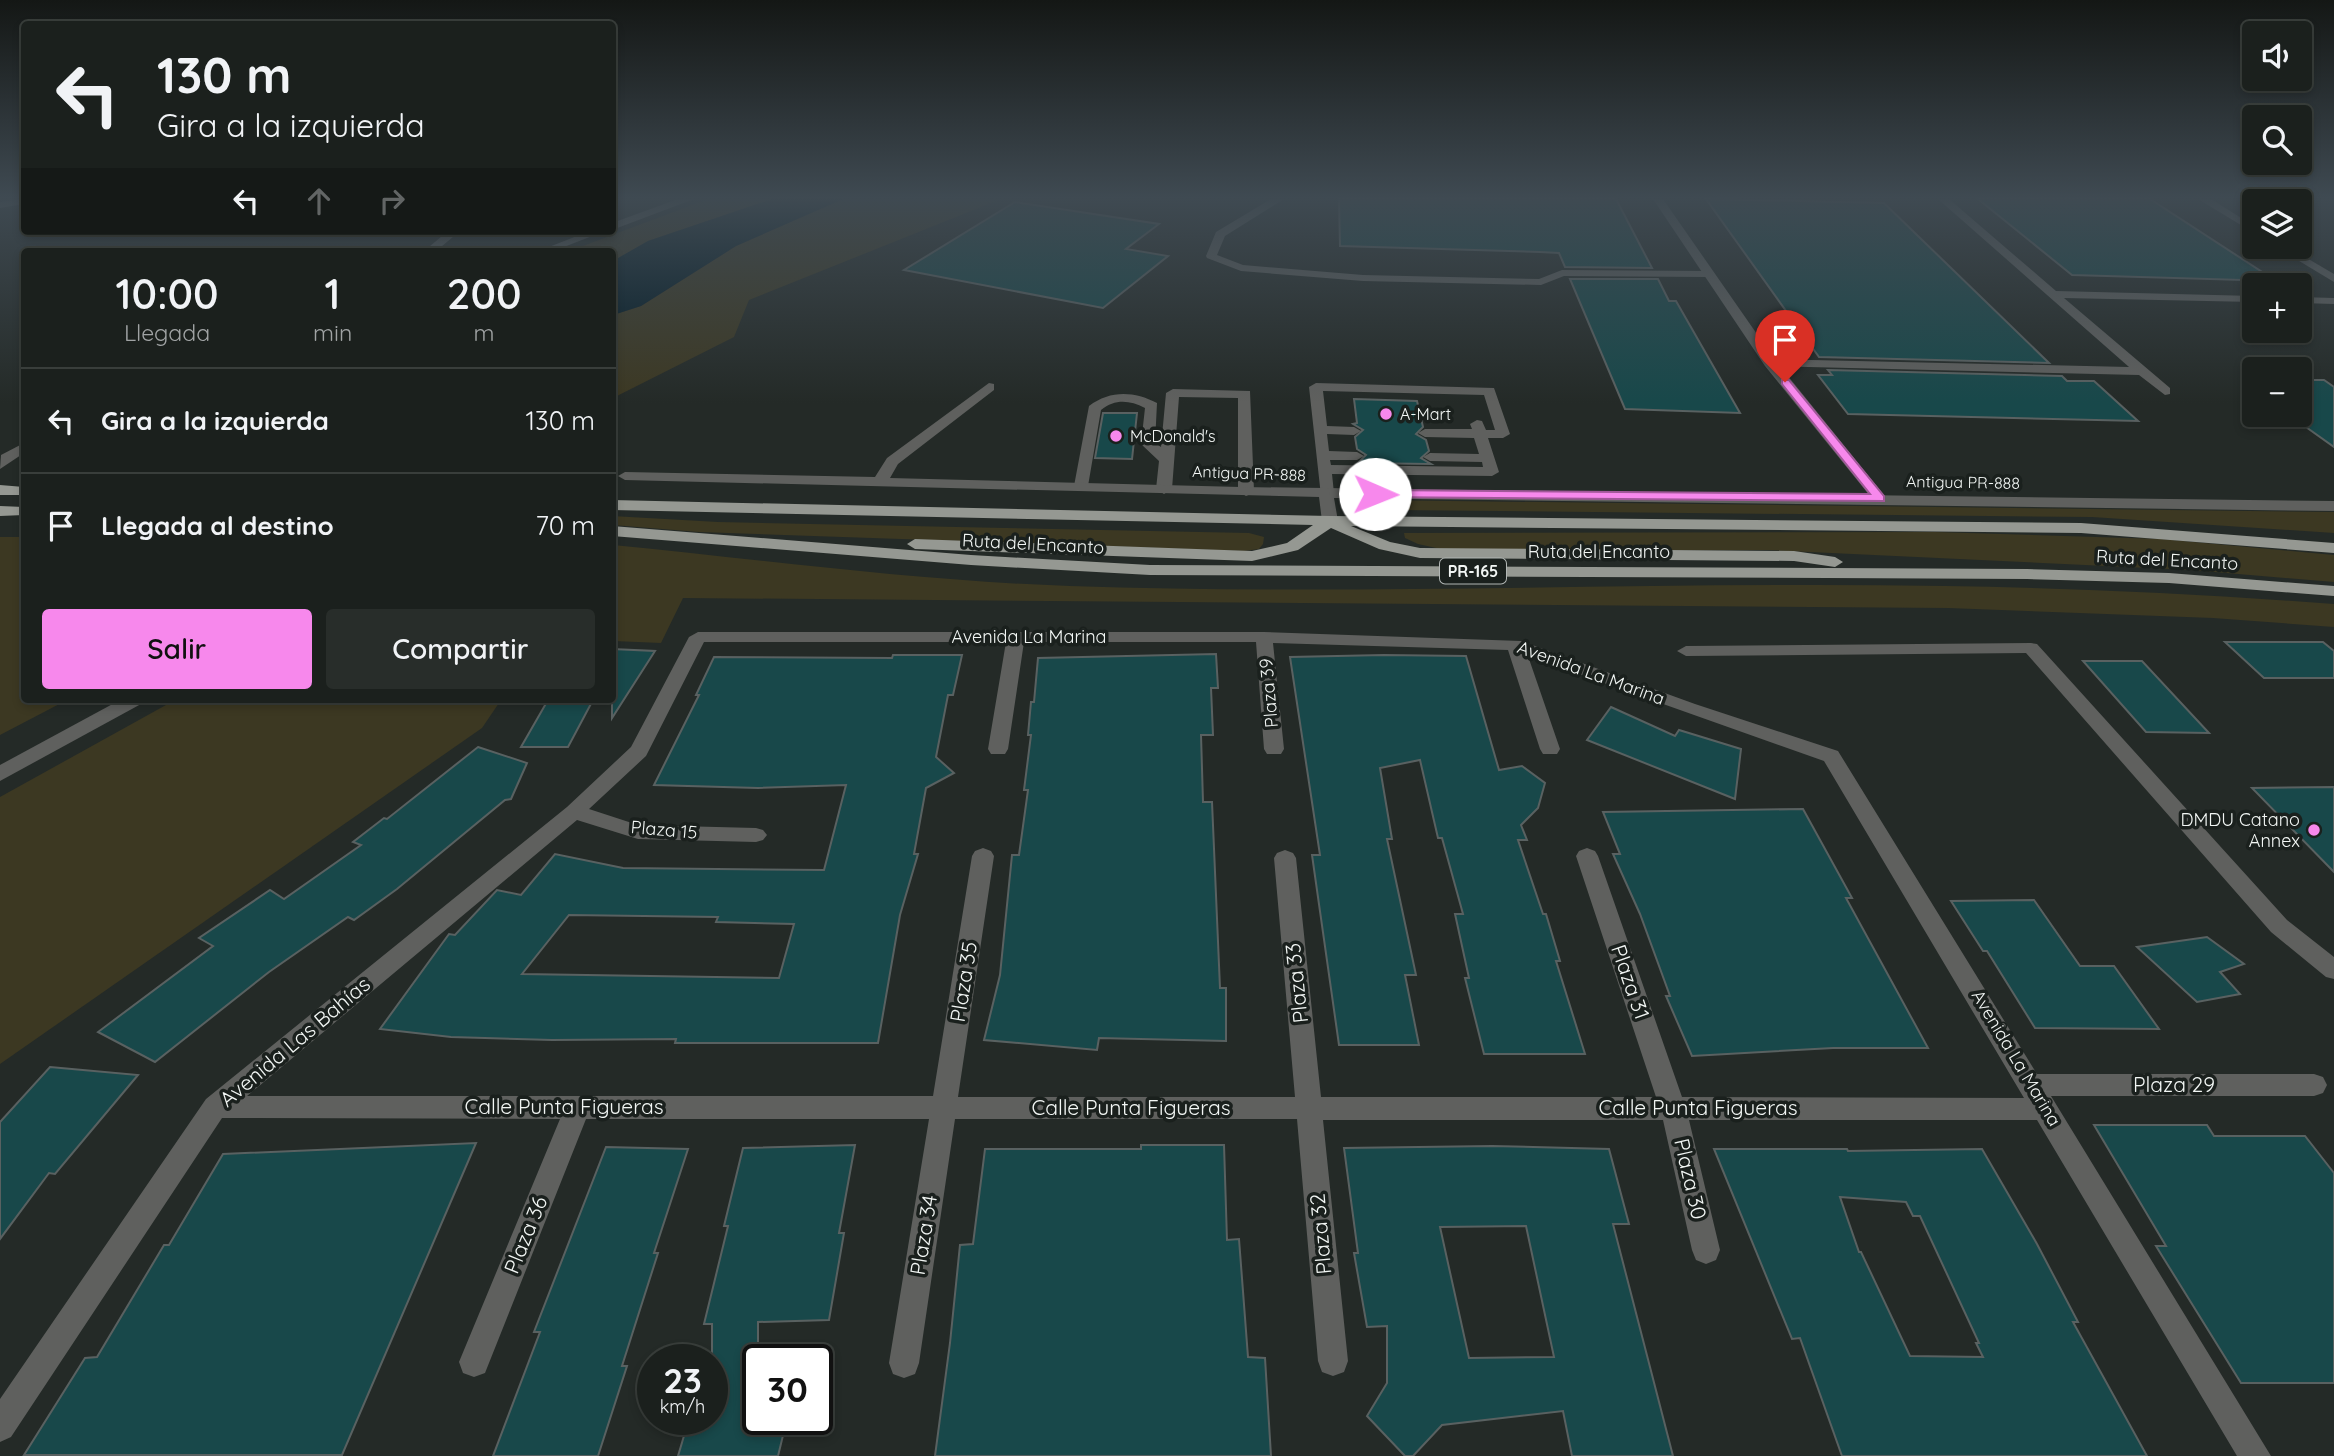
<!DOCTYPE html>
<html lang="es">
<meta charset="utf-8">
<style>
:root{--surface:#1b201d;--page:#282d2a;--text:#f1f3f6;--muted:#a0a3a4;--line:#393e3b;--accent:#f788ec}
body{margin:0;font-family:Quicksand,sans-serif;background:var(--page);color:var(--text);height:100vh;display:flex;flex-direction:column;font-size:26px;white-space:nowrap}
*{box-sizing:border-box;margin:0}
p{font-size:23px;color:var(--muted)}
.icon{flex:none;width:38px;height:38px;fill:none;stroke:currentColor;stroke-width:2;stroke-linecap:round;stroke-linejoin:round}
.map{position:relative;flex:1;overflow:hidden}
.panel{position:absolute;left:21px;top:248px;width:595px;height:455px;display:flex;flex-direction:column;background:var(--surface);border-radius:7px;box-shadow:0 4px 10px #0003,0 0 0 2px var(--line)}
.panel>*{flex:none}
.top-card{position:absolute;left:21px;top:21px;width:595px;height:214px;border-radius:7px;box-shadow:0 4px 10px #0003,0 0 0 2px var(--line);background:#1b201d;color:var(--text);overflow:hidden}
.tools{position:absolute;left:2242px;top:21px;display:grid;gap:14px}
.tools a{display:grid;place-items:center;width:70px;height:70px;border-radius:7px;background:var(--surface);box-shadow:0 4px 10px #0003,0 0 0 2px var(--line);font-size:35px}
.speed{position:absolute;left:637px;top:1344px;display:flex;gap:14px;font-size:35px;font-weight:700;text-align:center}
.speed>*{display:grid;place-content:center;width:91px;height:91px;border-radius:50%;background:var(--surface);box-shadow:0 4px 10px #0003,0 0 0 2px var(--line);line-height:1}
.speed small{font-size:18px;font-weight:400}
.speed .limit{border:4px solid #111;border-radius:10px;background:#fff;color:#111}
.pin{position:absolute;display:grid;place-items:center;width:60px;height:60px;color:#fff;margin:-72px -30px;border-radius:50% 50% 50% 0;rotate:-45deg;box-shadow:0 0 7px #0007}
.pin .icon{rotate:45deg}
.me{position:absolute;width:77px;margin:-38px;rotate:91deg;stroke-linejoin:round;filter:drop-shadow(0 0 5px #0008)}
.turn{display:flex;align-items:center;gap:24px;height:147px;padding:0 21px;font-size:32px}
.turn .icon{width:91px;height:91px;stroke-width:2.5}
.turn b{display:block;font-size:49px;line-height:60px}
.lanes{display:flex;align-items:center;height:66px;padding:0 21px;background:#0003;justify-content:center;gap:35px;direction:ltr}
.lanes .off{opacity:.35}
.eta{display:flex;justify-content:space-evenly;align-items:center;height:119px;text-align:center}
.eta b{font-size:42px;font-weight:600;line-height:49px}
.action{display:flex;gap:14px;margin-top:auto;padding:14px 21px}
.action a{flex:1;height:80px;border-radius:7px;background:var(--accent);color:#111;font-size:28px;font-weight:600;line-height:80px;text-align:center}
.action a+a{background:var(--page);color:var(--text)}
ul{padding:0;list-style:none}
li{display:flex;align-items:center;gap:21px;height:105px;padding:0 21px;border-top:2px solid var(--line)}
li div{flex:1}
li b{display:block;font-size:26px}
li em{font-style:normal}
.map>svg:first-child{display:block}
.green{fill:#3c3822}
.water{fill:#001a26}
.building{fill:#18484a;stroke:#596161;stroke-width:2;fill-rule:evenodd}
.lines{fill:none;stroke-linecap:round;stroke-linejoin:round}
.service{fill:#5f605e;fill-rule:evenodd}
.minor{fill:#5f605e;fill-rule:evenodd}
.tertiary{fill:#5f605e;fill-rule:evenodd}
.primary{fill:#959892;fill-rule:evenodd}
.route{fill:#f788ec;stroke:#a15899;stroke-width:2}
.poi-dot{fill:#f788ec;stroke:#1a201d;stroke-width:2.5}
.labels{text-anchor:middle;stroke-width:7;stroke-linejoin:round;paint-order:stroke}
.far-poi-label{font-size:16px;fill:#f2f6f4;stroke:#1a201d;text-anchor:start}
.far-street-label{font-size:16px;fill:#f2f6f4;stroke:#1a201d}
.shield{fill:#1a201d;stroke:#b1b6b4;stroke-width:2}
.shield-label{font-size:16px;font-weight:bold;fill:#f2f6f4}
.street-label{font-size:18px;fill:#f2f6f4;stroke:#1a201d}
.poi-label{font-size:18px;fill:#f2f6f4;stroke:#1a201d;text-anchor:end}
.near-street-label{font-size:21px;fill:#f2f6f4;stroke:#1a201d}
</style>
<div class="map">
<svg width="2334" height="1456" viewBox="0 0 2334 1456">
<rect width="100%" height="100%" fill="#242a27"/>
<g class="green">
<polygon points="708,199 772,199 648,241 613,261 612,252 567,252"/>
<polygon points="843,199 1001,199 749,300 734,337 613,398 613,315 641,306 736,246"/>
<polygon points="1376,500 2334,512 2334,533 2092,517 1390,510 1367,507 1367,502"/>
<polygon points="612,516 718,522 1249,533 1264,537 1263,544 1259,549 1244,551 699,532 613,525"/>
<polygon points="1935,532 2161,539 2334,555 2334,582 2191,570 1768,550 1450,551 1418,544 1405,538 1404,533"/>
<polygon points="0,537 24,537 24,700 67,700 0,735"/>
<path d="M613 545C765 560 917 581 1070 586 1361 596 1653 581 1945 586 2075 588 2204 594 2334 604V627L2213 618 1948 608 683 598 661 643 613 641Z"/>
<polygon points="175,700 501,700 482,728 0,1064 0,797"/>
</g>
<polygon class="water" points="772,199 843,199 736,246 641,306 613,315 613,261 648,241"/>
<g class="building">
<polygon points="1339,199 1616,199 1652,268 1565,267 1559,253 1540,252 1340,246"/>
<polygon points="1706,199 1884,203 2049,363 1819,357"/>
<polygon points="1978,199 2150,199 2276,281 2072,275"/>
<polygon points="1015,202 1159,224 1126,249 1168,256 1103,308 904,270"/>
<polygon points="1570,279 1658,279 1669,301 1676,301 1740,413 1625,409"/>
<polygon points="1828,370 2062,376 2067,381 2094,381 2138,421 1848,414 1818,375 1832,375"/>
<polygon points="2300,380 2324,380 2334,387 2334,447 2289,415 2300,415"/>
<polygon points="1354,399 1417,401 1423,427 1416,434 1426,440 1429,451 1421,458 1431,464 1358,463 1366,455 1357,449 1355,437 1363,430 1353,424 1357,423"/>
<polygon points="1103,413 1137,413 1132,459 1095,458"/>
<polygon points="2225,642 2323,642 2334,651 2334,678 2264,678"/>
<polygon points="612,649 655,651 612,718"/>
<polygon points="1216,654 1218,688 1211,688 1213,735 1201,735 1203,802 1212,802 1220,988 1226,988 1226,1041 1099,1038 1097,1050 984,1040 1000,975 1012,855 1019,855 1028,790 1024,790 1031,735 1028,735 1031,702 1034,702 1038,658"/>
<path d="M893 655H962L953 695H948L936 757 954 773 926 788 914 854H918L900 915 878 1043H675L676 1039 552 1040 451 1037 380 1029 449 934 455 935 497 890 521 895 555 854 623 868 824 870 846 785 758 788 654 785 699 695H696L714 657 892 658ZM569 915 718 917 716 922 794 924 779 978 522 974Z"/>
<polygon points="1384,655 1466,656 1499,770 1522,766 1545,783 1538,808 1521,825 1527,840 1518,840 1543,914 1546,914 1560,961 1556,961 1585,1054 1484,1054 1465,978 1469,978 1455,914 1463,914 1442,838 1438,838 1420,760 1380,768 1392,839 1387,839 1416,975 1405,975 1419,1045 1339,1045 1312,855 1320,855 1290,657"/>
<polygon points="2083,661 2142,661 2209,733 2146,732"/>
<polygon points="548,700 593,700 568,747 521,747"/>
<polygon points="1611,707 1675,736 1679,730 1741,749 1735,799 1587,740"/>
<polygon points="478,747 527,763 511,799 505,800 397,889 354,920 348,917 269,972 155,1062 98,1032 213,946 199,938 270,890 284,899 361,845 353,842 384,818 387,819"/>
<polygon points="2334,787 2334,872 2252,788"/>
<polygon points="1803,809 1852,898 1846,898 1928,1048 1833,1048 1692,1056 1666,996 1670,996 1640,914 1613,854 1620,854 1603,812"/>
<polygon points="2034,900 2080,966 2114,966 2159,1029 2035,1028 1987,951 1983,951 1951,901"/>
<polygon points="2207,937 2244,964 2220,972 2240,994 2197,1002 2137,947"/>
<polygon points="50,1067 138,1075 55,1174 49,1173 0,1239 0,1122"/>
<polygon points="2094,1125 2207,1125 2214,1136 2305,1136 2334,1173 2334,1383 2241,1383 2156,1246 2166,1246"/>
<polygon points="476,1143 342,1455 24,1455 85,1358 97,1357 164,1245 169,1245 223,1154"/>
<polygon points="855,1145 839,1233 844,1233 829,1320 758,1322 758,1419 787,1419 778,1456 678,1456 689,1419 712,1419 712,1324 704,1324 728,1226 724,1226 743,1148"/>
<polygon points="1141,1145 1224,1145 1227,1240 1239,1239 1248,1357 1265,1358 1271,1456 935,1456 950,1343 960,1245 973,1244 985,1149 1141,1149"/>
<path d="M1492 1146 1609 1149 1629 1224H1613L1673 1456H1572L1563 1411 1442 1425 1413 1456H1405L1367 1416 1387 1383V1326L1367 1327 1354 1253H1358L1344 1148ZM1526 1226 1554 1357 1469 1358 1440 1227Z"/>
<polygon points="606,1147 688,1149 654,1253 658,1253 622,1366 627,1366 598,1456 493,1456 540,1332 534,1332"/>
<path d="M1714 1149H1847L1848 1151 1982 1149 2037 1244 2078 1322H2073L2147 1456H1842L1800 1338 1792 1339ZM1840 1197 1906 1202 1913 1216H1920L1979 1343H1976L1983 1357 1910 1356 1861 1252H1859Z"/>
</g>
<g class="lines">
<g class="service">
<polygon points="24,199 24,204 0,208 0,202"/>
<polygon points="678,199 694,199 612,230 612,223"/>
<polygon points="1653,199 1663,199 1775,360 1884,495 1887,498 1884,501 1874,501 1765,366"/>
<polygon points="448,231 460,231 435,252 423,252"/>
<polygon points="590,231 605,231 551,252 536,252"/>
<path d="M1316 383 1494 388 1510 434 1503 438H1488L1499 472 1492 476 1332 474 1334 493 1331 496H1321L1309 387ZM1323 391 1484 395 1495 430H1486L1482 421 1477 420 1470 424 1472 429H1425L1418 433 1425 437 1474 438 1479 454 1430 453 1423 457 1430 461 1482 462 1483 467 1331 465 1330 460H1357L1364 456 1357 452 1329 451 1327 434 1354 435 1361 431 1354 427 1327 426Z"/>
<path d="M1173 389 1250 391 1254 491 1251 494 1246 496 1238 491V398L1179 397 1172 489 1164 494 1156 489 1159 461 1141 444 1145 408C1129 400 1115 399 1101 410L1088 486 1086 489H1076L1074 486 1089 406C1110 390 1134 391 1157 403L1155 443 1161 447 1166 393Z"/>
</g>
<g class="minor">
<polygon points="1271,199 1284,199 1225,236 1217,255 1243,265 1363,275 1539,279 1562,270 1707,271 1713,274 1707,277 1564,276 1541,285 1363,281 1241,271 1207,258 1206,256 1216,232"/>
<polygon points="1938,199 1949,199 2056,291 2254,296 2254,302 2064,298 2170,388 2170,394 2165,395 2139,375 1765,366 1765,360 1770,359 2129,367"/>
<polygon points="2198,199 2211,199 2254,226 2254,233"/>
<polygon points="2276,247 2288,247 2334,274 2334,282"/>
<polygon points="2300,297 2334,298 2334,304 2300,303"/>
<polygon points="989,383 994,384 994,390 898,464 890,478 1241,487 2334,501 2334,511 1334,498 1338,521 1330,526 1322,521 1319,497 625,480 618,476 625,472 875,477 887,458"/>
<polygon points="24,443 24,453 0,469 1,455"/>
<path d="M698 632H1264L1521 641 1695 704 1838 751 2037 1074H2314L2323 1077 2327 1085 2323 1093 2314 1096H2051L2271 1456H2237L2037 1120H1689L1720 1250 1716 1260 1706 1264 1696 1260 1692 1250 1663 1120H1323L1348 1361 1344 1372 1333 1376 1322 1372 1318 1361 1297 1119H955L919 1363 915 1374 904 1378 893 1374 889 1363 929 1119H586L485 1373 474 1377 463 1373 459 1362 560 1119 222 1118 11 1437 0 1442V1399L206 1099 567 807 631 747 689 637ZM704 642H1006L988 749 991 754H1005L1008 749 1024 642H1256L1264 749 1267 754H1281L1284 749 1273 643 1508 650 1540 749 1543 754H1557L1560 749 1528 656 1824 761 2024 1098 1682 1097 1598 856 1595 851 1587 848 1579 851 1576 856 1656 1097H1321L1296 858 1293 853 1285 850 1277 853 1274 858 1295 1097H958L994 856 991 851 983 848 975 851 972 856 933 1096H247L577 820 638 839 756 842 763 840 767 835 763 830 756 828 638 825 589 809 646 756Z"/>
<polygon points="2031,643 2037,644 2287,920 2334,957 2334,979 2326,977 2271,932 2026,653 1686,656 1677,651 1686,646"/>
</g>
<polygon class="tertiary" points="120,700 143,700 141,704 0,781 0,765"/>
<g class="primary">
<polygon points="0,485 24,487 24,495 0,495"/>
<polygon points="612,500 1330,516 2081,523 2334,543 2334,553 2081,533 1351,526 1390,542 1420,548 1794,551 1835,557 1843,562 1835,567 1794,561 1420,558 1379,549 1331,528 1298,550 1252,561 915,549 907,544 915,539 1252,551 1287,543 1313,525 612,510"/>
<polygon points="0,506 24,507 24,515 0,516"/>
<polygon points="612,526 971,555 1150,565 2027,569 2169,573 2334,586 2334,596 2169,583 2027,579 1150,575 971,565 612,536"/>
</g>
</g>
<linearGradient id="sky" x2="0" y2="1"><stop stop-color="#141715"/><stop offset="0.49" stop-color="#3f4a52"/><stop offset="1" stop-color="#3f4a52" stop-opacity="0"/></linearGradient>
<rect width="2334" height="403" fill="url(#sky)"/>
<polygon class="route" points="1782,380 1789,380 1884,496 1884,501 1375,497 1369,494 1375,490 1870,494 1782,384"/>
<g class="poi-dot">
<circle cx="1386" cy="414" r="7"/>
<circle cx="1116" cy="436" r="7"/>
<circle cx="2314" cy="830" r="7"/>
</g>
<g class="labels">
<g class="far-poi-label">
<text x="1400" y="420">A-Mart</text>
<text x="1130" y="442">McDonald's</text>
</g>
<g class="far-street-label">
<text transform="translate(1249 473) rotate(2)" y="6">Antigua PR-888</text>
<text transform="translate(1963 482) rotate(1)" y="6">Antigua PR-888</text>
</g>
<rect class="shield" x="1440" y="558.5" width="66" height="25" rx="5"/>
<g class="shield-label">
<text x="1473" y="577">PR-165</text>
</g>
<g class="street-label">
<text transform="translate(1033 544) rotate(3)" y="6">Ruta del Encanto</text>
<text x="1599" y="558">Ruta del Encanto</text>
<text transform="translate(2167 560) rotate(3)" y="6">Ruta del Encanto</text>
<text x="1029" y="643">Avenida La Marina</text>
<text transform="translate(1591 673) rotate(20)" y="6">Avenida La Marina</text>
<text transform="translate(1269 693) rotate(-95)" y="6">Plaza 39</text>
<text transform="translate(664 830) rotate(5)" y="6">Plaza 15</text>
<text transform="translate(2016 1058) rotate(59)" y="6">Avenida La Marina</text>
</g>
<g class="poi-label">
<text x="2300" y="826">DMDU Catano<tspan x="2300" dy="21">Annex</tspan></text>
</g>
<g class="near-street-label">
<text transform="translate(964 982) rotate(-81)" y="7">Plaza 35</text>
<text transform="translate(1630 982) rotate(71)" y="7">Plaza 31</text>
<text transform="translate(1297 983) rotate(-96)" y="7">Plaza 33</text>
<text transform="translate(295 1042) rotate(-40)" y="7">Avenida Las Bahías</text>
<text x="2174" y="1092">Plaza 29</text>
<text x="564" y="1114">Calle Punta Figueras</text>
<text x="1131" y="1115">Calle Punta Figueras</text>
<text x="1698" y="1115">Calle Punta Figueras</text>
<text transform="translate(1690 1179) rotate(77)" y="7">Plaza 30</text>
<text transform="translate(1321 1234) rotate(-95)" y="7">Plaza 32</text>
<text transform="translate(526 1235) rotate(-68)" y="7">Plaza 36</text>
<text transform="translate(924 1235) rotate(-81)" y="7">Plaza 34</text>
</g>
</g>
</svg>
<div class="tools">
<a><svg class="icon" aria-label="sound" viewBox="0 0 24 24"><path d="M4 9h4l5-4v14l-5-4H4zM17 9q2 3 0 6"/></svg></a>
<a><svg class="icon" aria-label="search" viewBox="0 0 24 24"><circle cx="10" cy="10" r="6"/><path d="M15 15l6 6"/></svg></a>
<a><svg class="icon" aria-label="layers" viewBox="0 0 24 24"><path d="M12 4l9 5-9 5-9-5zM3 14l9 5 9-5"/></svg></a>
<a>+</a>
<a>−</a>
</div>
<div class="speed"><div>23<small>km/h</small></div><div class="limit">30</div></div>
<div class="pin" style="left:1785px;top:382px;background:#d93025"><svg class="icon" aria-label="arrive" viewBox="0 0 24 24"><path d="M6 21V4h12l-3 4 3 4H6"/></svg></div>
<svg class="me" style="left:1375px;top:494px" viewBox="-20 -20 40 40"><circle r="19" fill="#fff"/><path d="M0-13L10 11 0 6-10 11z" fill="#f788ec"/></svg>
<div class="top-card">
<div class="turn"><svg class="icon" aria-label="left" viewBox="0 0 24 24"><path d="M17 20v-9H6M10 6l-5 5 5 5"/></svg><div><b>130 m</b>Gira a la izquierda</div></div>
<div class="lanes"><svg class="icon" aria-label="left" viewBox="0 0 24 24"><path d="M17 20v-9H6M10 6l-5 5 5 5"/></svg><svg class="icon off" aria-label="ahead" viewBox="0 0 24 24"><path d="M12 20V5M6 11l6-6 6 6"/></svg><svg class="icon off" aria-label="right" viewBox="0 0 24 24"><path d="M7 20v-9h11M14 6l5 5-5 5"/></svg></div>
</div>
<section class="panel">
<div class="eta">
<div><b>10:00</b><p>Llegada</p></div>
<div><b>1</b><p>min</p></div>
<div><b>200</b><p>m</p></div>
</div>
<ul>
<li><svg class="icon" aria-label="left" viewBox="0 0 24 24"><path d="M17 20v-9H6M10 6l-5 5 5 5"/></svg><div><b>Gira a la izquierda</b></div><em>130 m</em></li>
<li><svg class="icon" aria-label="arrive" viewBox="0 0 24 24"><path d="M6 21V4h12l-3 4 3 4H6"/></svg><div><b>Llegada al destino</b></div><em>70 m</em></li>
</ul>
<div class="action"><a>Salir</a><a>Compartir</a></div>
</section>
</div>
